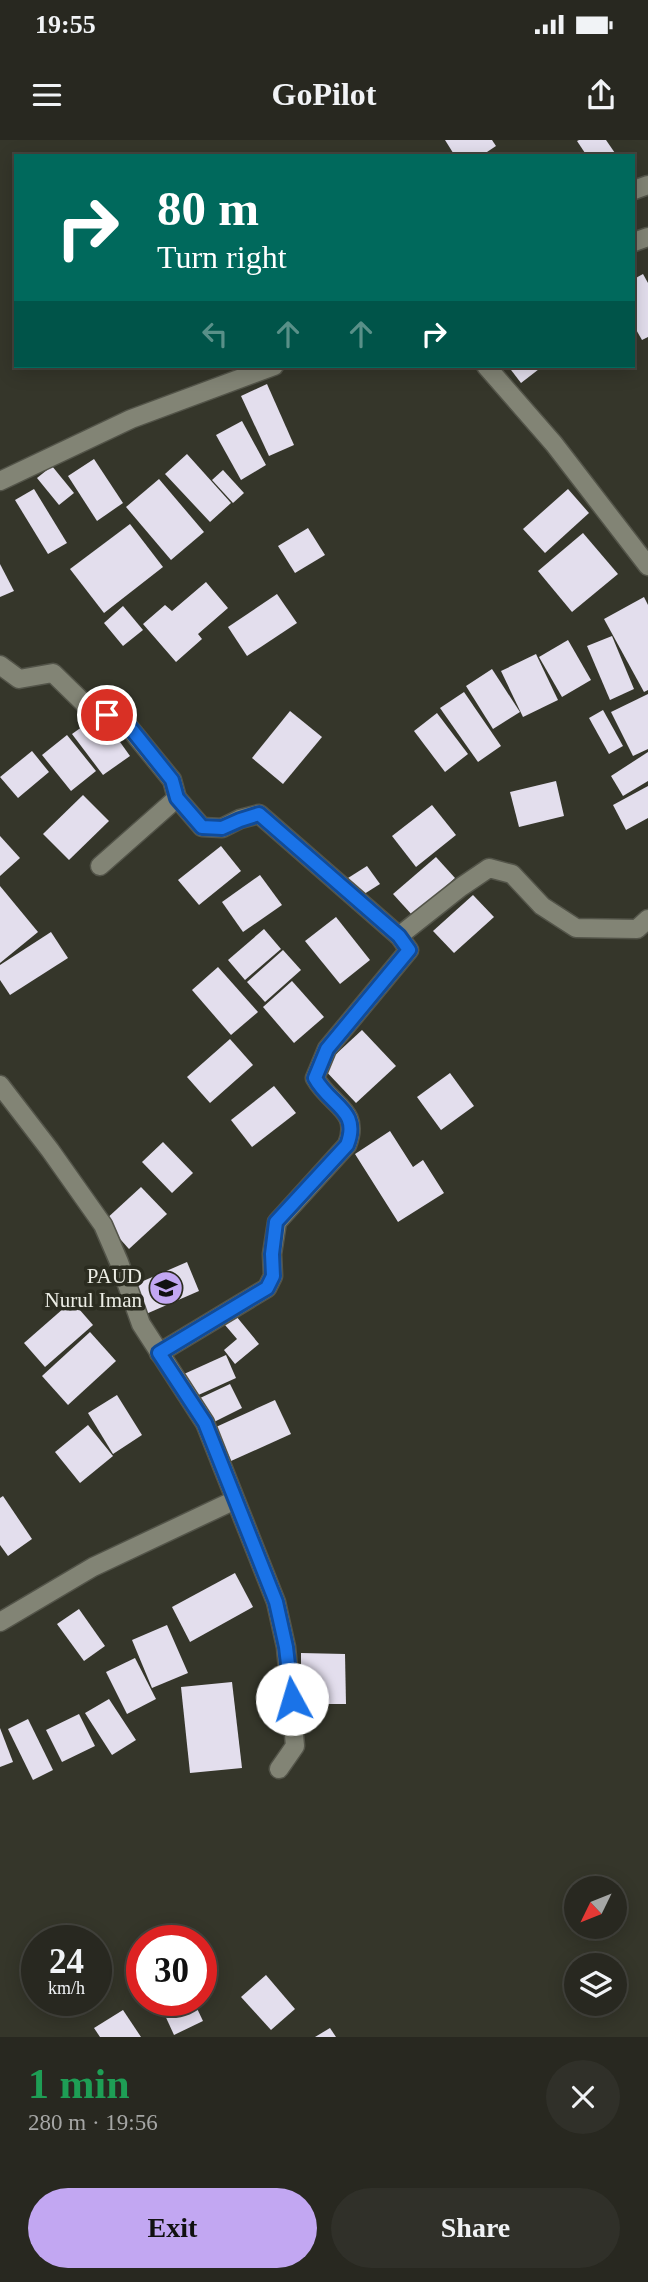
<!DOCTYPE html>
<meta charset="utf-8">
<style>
:root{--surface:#282820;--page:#303029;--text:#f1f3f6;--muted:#a5a6a5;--line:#44443e;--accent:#c2a7f2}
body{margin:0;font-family:Georgia,serif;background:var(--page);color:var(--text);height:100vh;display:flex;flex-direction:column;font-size:26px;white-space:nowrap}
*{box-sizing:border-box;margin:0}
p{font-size:23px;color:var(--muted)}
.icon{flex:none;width:38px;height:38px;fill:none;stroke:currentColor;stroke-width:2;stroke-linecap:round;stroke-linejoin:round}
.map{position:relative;height:1897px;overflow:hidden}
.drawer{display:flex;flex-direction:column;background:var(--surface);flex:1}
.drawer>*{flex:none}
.top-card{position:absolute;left:14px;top:14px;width:621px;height:214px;border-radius:0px;box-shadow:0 4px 18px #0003,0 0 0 2px var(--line);background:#00695c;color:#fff;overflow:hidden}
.needle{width:46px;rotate:227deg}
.buttons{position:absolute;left:564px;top:1736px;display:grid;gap:14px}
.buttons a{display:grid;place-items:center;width:63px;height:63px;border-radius:50%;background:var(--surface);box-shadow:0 4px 18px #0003,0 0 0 2px var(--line);font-size:35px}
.speed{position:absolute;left:21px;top:1785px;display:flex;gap:14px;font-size:35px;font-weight:700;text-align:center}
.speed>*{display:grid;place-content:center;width:91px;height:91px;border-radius:50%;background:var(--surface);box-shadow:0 4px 18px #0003,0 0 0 2px var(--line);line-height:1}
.speed small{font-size:18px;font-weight:400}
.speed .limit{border:10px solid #d22;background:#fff;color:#111}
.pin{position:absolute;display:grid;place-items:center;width:60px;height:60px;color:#fff;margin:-30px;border:4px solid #fff;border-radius:50%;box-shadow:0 2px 7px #0007}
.me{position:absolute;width:77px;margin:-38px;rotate:354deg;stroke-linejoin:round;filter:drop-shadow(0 0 5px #0008)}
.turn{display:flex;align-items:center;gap:24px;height:147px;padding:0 28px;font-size:32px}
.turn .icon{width:91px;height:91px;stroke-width:2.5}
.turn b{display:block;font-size:49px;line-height:60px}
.lanes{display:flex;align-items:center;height:66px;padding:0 28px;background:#0003;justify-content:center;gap:35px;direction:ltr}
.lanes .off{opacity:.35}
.round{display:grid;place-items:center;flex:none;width:74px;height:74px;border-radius:37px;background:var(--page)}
.overview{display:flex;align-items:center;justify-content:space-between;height:119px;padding:0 28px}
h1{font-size:42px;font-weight:600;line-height:52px;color:#1e9e55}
.action{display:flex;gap:14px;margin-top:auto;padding:14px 28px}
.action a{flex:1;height:80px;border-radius:42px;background:var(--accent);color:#111;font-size:28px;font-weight:600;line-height:80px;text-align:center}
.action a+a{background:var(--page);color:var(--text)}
.status{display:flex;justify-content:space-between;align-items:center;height:49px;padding:0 35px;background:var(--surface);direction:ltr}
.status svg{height:19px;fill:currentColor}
header{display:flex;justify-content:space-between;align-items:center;height:91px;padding:0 28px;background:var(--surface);font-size:32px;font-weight:600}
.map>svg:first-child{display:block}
.building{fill:#e3deed}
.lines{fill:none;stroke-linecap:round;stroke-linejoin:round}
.minor-casing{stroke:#535449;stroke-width:21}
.minor{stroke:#828475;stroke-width:18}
.route-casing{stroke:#114b97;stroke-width:18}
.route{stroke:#1a73e8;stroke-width:12}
.labels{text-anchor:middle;stroke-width:7;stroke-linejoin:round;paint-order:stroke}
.poi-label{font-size:21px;fill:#ecede5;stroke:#2b2c20;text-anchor:end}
</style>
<div class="status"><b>19:55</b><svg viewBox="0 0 49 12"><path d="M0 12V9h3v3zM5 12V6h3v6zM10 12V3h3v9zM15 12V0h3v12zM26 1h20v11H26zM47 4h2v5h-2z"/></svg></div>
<header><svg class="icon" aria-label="menu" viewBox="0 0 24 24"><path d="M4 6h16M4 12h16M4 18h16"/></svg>GoPilot<svg class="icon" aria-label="share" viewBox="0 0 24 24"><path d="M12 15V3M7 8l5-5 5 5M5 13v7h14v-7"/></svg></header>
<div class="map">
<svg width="648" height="1897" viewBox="0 0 648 1897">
<rect width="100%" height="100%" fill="#35362a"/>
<g class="building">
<polygon points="445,0 492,0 496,6 481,16 455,16"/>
<polygon points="579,0 606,0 617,16 587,16 577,1"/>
<polygon points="643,134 648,143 648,197 642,200 634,186 634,139"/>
<polygon points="508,226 543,226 521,243"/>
<polygon points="267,244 294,305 269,316 241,256"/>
<polygon points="242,281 266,325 241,340 216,295"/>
<polygon points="187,314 231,363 210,382 165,334"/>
<polygon points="94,319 123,363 97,381 68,336"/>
<polygon points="52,326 74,353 59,365 37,338"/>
<polygon points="223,330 244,353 233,363 212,340"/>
<polygon points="159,339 204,392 171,420 126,367"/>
<polygon points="34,349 67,403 48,414 15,360"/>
<polygon points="568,349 589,373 545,413 523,389"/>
<polygon points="130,384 163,427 104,473 70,429"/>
<polygon points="308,388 325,415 295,433 278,406"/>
<polygon points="583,393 618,434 572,472 538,431"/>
<polygon points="0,424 14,451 0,457"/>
<polygon points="206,442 228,468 198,494 202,499 176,522 143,484 165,465 172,471"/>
<polygon points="277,454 297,483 247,516 228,487"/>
<polygon points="644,457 648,465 648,550 644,552 604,479"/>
<polygon points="123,466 143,490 123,506 104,483"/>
<polygon points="612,496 634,549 610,560 587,506"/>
<polygon points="568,500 591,540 562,557 539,517"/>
<polygon points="536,514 558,560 523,577 501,531"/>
<polygon points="492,529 520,572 493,589 466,546"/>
<polygon points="464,552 501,606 478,622 440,568"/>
<polygon points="648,554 648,609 633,616 611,572"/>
<polygon points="603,570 623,606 609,614 589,578"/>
<polygon points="290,571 322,597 283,644 252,618"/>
<polygon points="437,573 468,614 445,632 414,591"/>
<polygon points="100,574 130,616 103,635 72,594"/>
<polygon points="67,595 96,631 71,651 42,615"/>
<polygon points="32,611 49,632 18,658 0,637"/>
<polygon points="648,612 648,641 623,656 611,636"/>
<polygon points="556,641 564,676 519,687 510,652"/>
<polygon points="648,646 648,678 626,690 613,665"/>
<polygon points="83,655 109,681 69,720 43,694"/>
<polygon points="432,665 456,695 416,727 392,696"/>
<polygon points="0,696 20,718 0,736"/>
<polygon points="221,706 241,731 199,765 178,740"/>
<polygon points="436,717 455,738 413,776 393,754"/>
<polygon points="367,726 380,744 361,756 348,738"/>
<polygon points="260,735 282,765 243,792 222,762"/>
<polygon points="0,746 38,792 0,823"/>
<polygon points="473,755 494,777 454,813 433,791"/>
<polygon points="336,777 370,820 340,844 305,801"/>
<polygon points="264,789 281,809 245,840 228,820"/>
<polygon points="51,792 68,818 10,855 0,840 0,825"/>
<polygon points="283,810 301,830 265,862 247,842"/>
<polygon points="218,827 258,872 231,895 192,850"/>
<polygon points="292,841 324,877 294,903 263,867"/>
<polygon points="362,890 396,926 356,963 322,927"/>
<polygon points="230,899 253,925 210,963 187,937"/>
<polygon points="450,933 474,966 441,990 417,957"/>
<polygon points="274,946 296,973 252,1007 231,980"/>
<polygon points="390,991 413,1027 423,1020 444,1053 398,1082 355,1014"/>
<polygon points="163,1002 193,1033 172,1053 142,1022"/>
<polygon points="141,1047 167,1074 129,1109 104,1081"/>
<polygon points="187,1122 199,1151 146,1174 134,1145"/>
<polygon points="72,1161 93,1185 45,1227 24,1203"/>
<polygon points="236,1176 259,1204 235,1224 224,1210 237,1199 225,1185"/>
<polygon points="90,1192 116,1221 68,1265 42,1236"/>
<polygon points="226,1215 236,1238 194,1257 184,1234"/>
<polygon points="230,1244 242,1268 210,1284 198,1259"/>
<polygon points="117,1255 142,1295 113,1314 88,1273"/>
<polygon points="275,1260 291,1294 231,1321 216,1287"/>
<polygon points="88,1285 113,1316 80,1343 55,1312"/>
<polygon points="3,1356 32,1399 8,1416 0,1405 0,1358"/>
<polygon points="235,1433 253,1467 190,1502 172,1467"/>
<polygon points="79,1469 105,1506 84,1521 57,1484"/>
<polygon points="167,1485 188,1533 152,1548 132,1500"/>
<polygon points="301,1513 345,1514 346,1564 301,1564"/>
<polygon points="135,1518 156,1559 127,1574 106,1532"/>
<polygon points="232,1542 242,1628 190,1633 181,1547"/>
<polygon points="109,1559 136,1600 112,1615 85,1573"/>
<polygon points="79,1574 95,1606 62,1622 46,1590"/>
<polygon points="28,1579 53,1630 33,1640 8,1589"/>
<polygon points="0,1588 13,1622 0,1627"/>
<polygon points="266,1835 295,1869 271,1890 241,1857"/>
<polygon points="158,1860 193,1860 203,1881 174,1895"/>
<polygon points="123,1870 141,1897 100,1897 94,1888"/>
<polygon points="330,1888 336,1897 315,1897"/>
</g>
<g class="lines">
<g class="minor-casing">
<g id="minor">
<polyline points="634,50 648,45"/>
<polyline points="634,102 648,97"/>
<polyline points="486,226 554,304 648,426"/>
<polyline points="0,341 131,279 274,226"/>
<path d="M0 525 19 539 53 533 91 570 123 580 172 640 177 658 202 687 222 688 240 679 259 674 399 796 409 810 327 909 315 938C331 966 361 970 347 1005L277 1082 272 1114 273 1136 267 1148 159 1213"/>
<polyline points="100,726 177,658"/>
<polyline points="399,796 461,747 489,728 512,734 542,766 576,788 637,789 648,779"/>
<polyline points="0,945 50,1010 103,1085 119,1122 141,1184 205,1283 276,1462 286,1507 295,1606 279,1629"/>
<polyline points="0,1482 93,1427 235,1360"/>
</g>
</g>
<use href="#minor" class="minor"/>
</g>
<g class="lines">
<g class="route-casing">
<path id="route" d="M107 575 124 580 172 640 177 658 202 687 222 688 240 680 259 674 399 796 409 810 327 909 315 938C330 966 361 970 347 1005L276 1082 272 1114 273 1136 267 1148 159 1213 205 1283 276 1462 286 1507 292 1559"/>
</g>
<use href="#route" class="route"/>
</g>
<defs>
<g id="school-disc" transform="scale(1.75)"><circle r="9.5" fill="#c2a7f2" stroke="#2b2c20"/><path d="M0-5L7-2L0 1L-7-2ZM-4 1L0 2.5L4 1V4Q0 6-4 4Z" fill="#111"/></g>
</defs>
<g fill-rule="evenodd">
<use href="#school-disc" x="166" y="1148"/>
</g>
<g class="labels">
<g class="poi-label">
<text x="142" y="1143">PAUD<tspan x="142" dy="24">Nurul Iman</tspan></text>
</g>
</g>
</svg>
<div class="buttons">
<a><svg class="needle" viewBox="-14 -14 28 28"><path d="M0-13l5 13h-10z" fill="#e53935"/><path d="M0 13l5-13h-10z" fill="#a5a6a5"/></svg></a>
<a><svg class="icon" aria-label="layers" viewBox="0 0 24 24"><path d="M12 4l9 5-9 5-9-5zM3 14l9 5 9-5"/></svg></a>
</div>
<div class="speed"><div>24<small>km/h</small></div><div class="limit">30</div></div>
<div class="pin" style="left:107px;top:575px;background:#d93025"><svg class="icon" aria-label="arrive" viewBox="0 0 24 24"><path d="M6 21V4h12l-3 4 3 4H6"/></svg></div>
<svg class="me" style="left:292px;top:1559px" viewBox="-20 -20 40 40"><circle r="19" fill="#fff"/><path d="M0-13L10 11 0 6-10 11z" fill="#1a73e8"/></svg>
<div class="top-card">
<div class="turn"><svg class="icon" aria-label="right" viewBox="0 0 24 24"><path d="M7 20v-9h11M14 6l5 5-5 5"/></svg><div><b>80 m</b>Turn right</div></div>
<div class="lanes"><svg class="icon off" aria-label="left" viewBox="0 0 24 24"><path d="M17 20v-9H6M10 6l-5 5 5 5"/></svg><svg class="icon off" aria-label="ahead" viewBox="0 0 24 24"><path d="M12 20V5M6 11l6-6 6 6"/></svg><svg class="icon off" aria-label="ahead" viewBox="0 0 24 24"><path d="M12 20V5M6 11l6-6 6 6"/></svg><svg class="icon" aria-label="right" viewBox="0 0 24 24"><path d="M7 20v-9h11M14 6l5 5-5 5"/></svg></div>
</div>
</div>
<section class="drawer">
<div class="overview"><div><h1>1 min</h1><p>280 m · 19:56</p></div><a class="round"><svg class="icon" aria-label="close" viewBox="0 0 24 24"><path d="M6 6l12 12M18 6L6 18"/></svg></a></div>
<div class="action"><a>Exit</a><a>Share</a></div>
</section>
